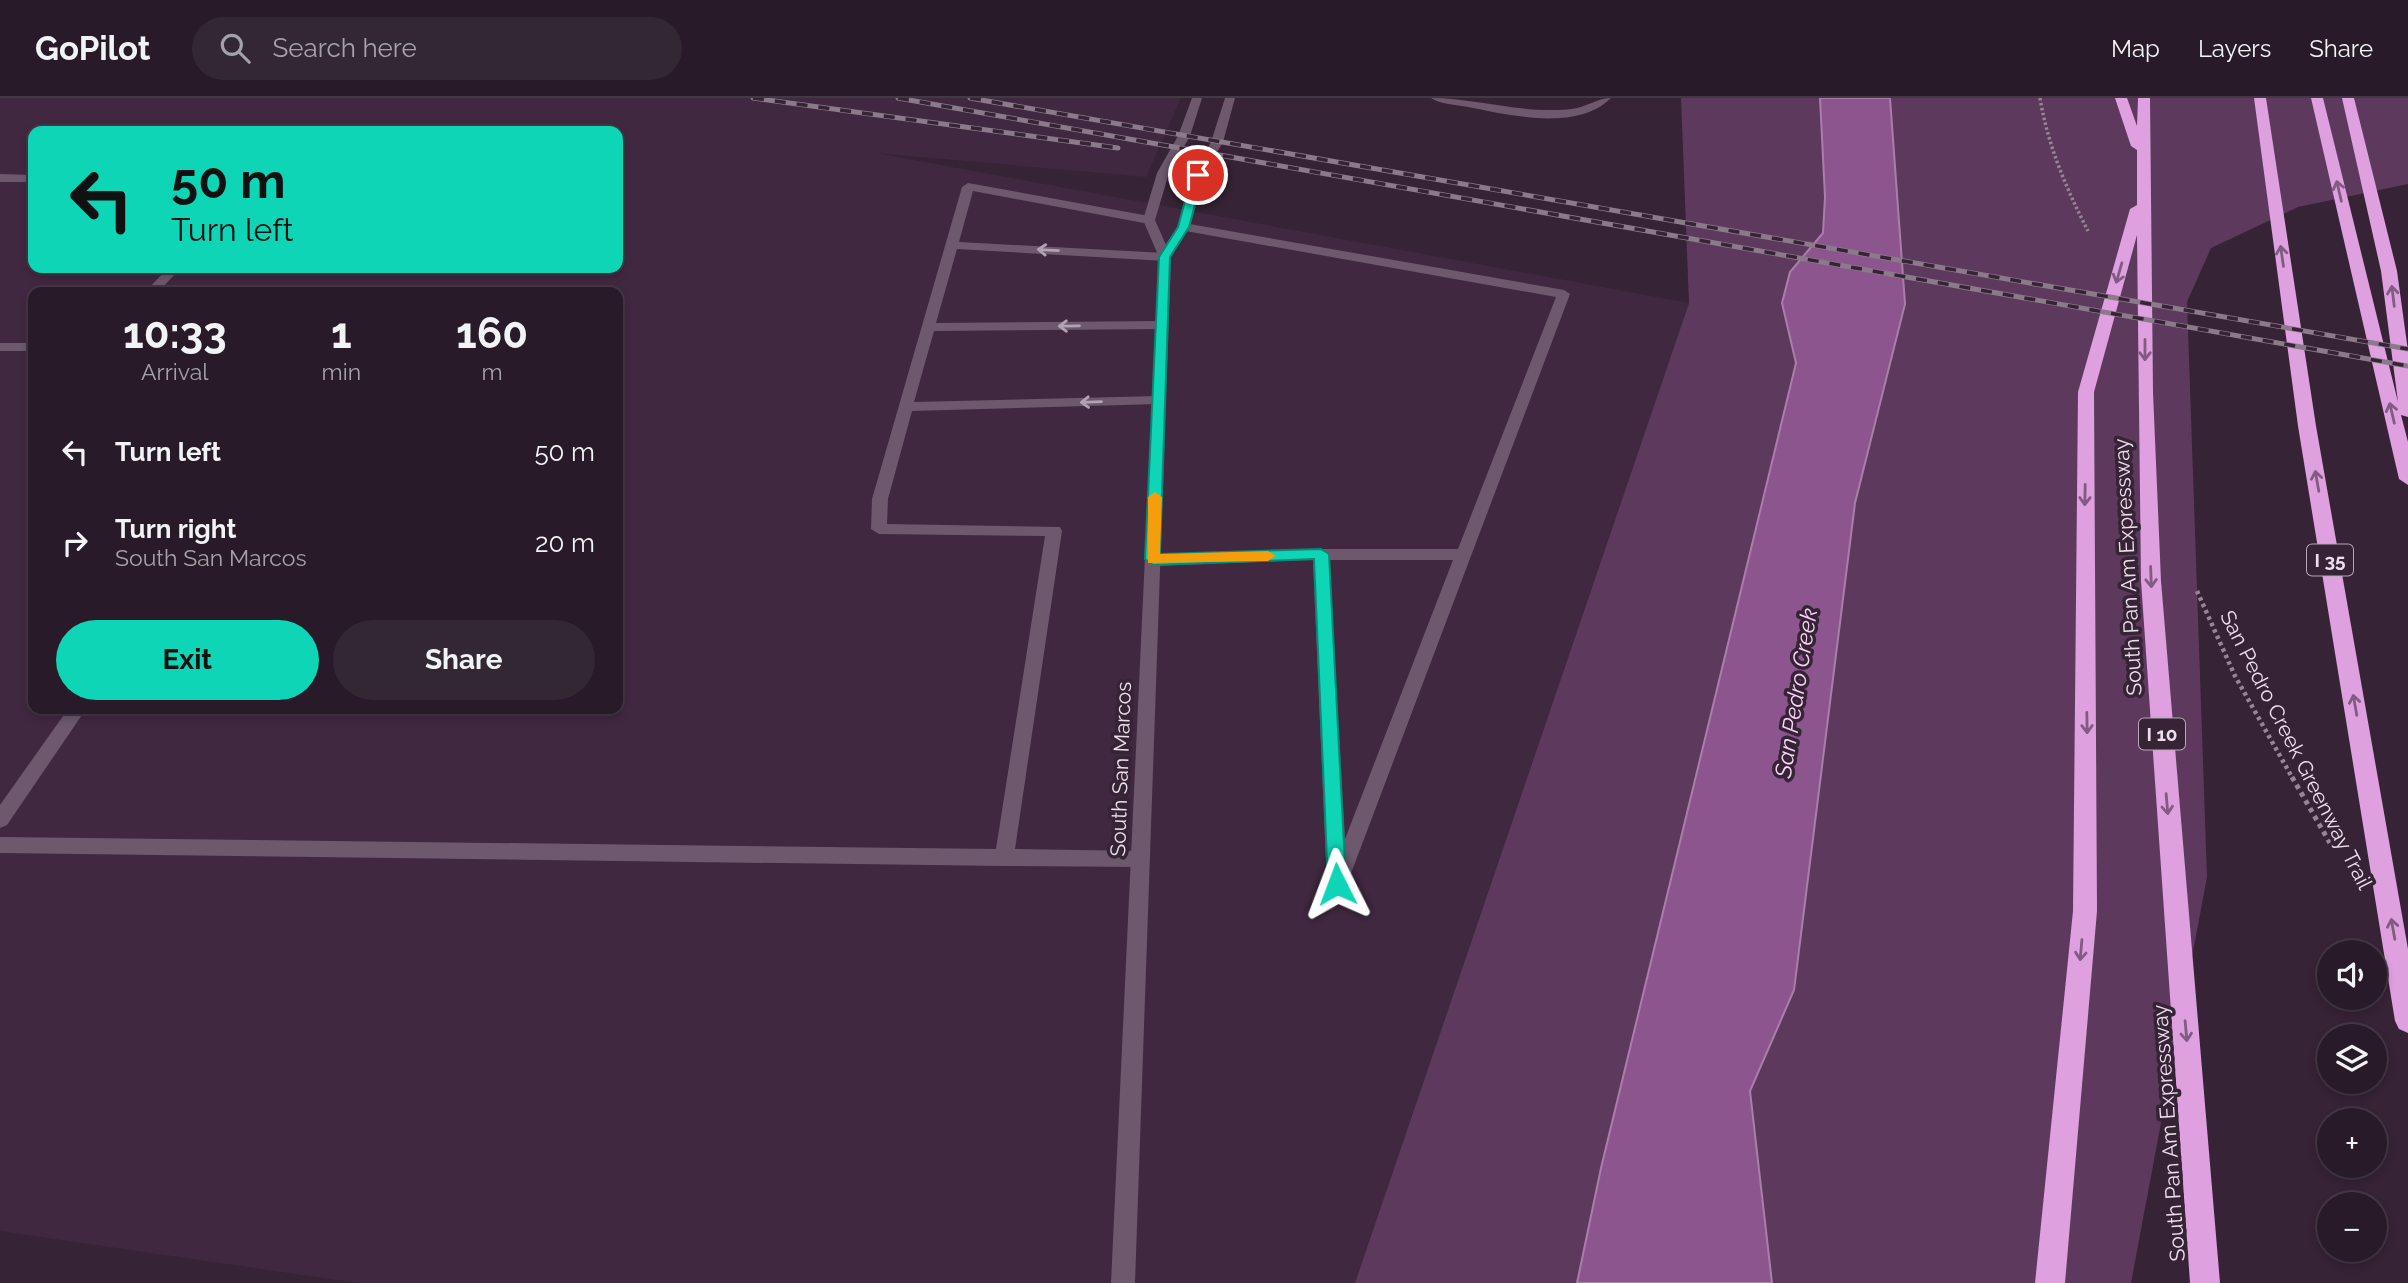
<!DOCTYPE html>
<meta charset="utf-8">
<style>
:root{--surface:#281a28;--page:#342734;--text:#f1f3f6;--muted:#a5a1a8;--line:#443845;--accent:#0dd5b5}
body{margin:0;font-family:Raleway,sans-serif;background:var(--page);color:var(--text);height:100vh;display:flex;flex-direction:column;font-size:26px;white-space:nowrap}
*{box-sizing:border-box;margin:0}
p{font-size:23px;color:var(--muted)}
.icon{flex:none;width:38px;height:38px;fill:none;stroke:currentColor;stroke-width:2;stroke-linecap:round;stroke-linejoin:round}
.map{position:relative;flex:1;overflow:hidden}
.drawer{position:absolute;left:28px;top:189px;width:595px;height:427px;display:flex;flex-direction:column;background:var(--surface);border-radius:14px;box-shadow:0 4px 10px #0003,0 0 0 2px var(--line)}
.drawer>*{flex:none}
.banner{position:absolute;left:28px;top:28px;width:595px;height:147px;border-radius:14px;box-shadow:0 4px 10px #0003,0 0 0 2px var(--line);background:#0dd5b5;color:#111;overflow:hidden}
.controls{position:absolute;left:2317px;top:842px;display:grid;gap:14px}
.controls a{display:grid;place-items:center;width:70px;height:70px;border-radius:50%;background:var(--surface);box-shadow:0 4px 10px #0003,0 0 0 2px var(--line);font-size:35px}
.pin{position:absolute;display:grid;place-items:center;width:60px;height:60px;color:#fff;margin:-30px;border:4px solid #fff;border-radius:50%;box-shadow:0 2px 7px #0007}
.me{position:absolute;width:77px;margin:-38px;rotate:357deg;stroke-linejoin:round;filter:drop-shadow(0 0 5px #0008)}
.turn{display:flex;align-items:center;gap:24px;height:147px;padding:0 28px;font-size:32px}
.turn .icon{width:91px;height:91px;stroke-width:2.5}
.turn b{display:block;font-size:49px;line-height:60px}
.eta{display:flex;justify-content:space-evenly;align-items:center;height:119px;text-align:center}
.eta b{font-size:42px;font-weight:700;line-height:49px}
.action{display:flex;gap:14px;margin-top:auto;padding:14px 28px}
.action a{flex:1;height:80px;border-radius:42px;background:var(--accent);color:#111;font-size:28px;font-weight:700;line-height:80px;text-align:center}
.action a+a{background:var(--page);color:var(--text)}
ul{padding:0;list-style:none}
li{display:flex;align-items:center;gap:21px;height:91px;padding:0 28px}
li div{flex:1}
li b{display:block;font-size:26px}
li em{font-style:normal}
header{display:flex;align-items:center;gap:42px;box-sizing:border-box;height:98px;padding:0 35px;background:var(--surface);border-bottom:2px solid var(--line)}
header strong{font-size:33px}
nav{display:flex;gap:38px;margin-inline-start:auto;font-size:24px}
.search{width:490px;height:63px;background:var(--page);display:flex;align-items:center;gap:18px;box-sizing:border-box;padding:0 24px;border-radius:38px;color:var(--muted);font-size:26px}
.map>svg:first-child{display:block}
.built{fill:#402841;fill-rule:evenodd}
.green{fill:#5d3a5d}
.water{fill:#8d558e;stroke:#aa7eaa;stroke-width:2}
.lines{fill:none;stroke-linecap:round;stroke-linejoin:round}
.path-far2{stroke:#958595;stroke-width:3.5;stroke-dasharray:2.5 2.5;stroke-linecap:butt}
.path-far1{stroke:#958595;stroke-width:4.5;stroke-dasharray:3.5 3.5;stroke-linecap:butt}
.path{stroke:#958595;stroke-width:5;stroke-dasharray:4.5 4.5;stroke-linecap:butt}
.lane{fill:#6d586d;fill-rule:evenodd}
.secondary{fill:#6d586d;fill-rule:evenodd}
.highway{fill:#dea0df;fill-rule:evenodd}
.rail-casing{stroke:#8a7a8a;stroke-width:5}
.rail{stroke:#362336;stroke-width:3.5;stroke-dasharray:11;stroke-linecap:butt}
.oneway{stroke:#825b82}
.oneway2{stroke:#b3a2b3}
.route{fill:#0dd5b5;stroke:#088a76;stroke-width:2}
.slow{fill:#f59e0b}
.labels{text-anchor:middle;stroke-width:7;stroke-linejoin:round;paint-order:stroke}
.shield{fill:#362336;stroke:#b5a7b5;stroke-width:2}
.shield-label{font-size:19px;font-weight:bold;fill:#ecdfec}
.street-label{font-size:21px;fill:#ecdfec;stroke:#362336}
.water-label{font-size:23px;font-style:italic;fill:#f7d7f7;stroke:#362336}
</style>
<header>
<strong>GoPilot</strong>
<div class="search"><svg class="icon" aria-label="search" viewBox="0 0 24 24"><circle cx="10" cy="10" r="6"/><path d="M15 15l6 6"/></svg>Search here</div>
<nav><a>Map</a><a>Layers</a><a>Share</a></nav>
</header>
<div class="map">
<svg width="2408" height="1185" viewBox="0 0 2408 1185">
<rect width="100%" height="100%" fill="#362336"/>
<path class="built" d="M0 0H1181L1146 79 876 55 1689 205 1355 1185H358L0 1133ZM33 33H618V170H33ZM33 194H618V611H33Z"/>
<polygon class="green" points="1681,0 2408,0 2408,86 2298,109 2211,150 2187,204 2207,779 2131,1185 1355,1185 1689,205"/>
<polygon class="water" points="1820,0 1890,0 1905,206 1855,405 1794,892 1750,993 1772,1185 1577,1185 1601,1070 1796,265 1782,205 1790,174 1823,135 1825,99"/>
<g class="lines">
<path class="path-far2" d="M2040 0C2048 48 2066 90 2088 133"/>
<polyline class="path-far1" points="2197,493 2235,578 2293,681"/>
<polyline class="path" points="2292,679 2330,745"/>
<g class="lane">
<path d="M1431 0C1470 0 1509 12 1549 12 1561 12 1575 12 1586 7 1596 4 1600 0 1611 0 1577 34 1509 17 1468 9 1456 7 1440 6 1431 0Z"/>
<polygon points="0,76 33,77 33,84 0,84"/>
<polygon points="968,85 1149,118 1155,122 1149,126 973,93 959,144 1165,155 1171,159 1165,163 957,151 936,225 1162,223 1169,227 1162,231 934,233 914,304 1159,298 1166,302 1159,306 912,313 888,401 887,426 1060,429 1062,433 1015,751 1140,753 1147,755 1150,761 1147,767 1140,769 1004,768 0,755 0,739 996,751 1045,438 879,436 871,431 872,401 962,89"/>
<path d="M1184 125 1564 192 1570 196 1347 786 1344 792 1337 794 1330 792 1327 786 1313 462 1153 468 1145 462 1153 456 1321 451H1458L1556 199 1180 132V126ZM1329 462H1453L1345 741Z"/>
<polygon points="168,170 181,170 158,194 145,194"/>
<rect x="0" y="245" width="33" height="8"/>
<polygon points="68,611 86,611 7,727 0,730 0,707"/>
</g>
<polygon class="secondary" points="1192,0 1202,0 1190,38 1169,75 1155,122 1166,147 1178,129 1192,77 1211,44 1225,0 1235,0 1223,44 1204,77 1190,129 1171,159 1135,1185 1111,1185 1159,159 1143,122 1157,75 1178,38"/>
<g class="highway">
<polygon points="2115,0 2127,0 2137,28 2138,0 2150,0 2153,294 2161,483 2220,1185 2190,1185 2141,483 2137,137 2094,294 2097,813 2065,1185 2035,1185 2073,813 2078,294 2130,111 2137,107 2137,52 2131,48"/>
<polygon points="2254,0 2266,0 2316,328 2408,851 2408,935 2399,931 2395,923 2298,328"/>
<polygon points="2311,0 2323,0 2398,304 2381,173 2342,0 2354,0 2397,173 2408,253 2408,319 2401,317 2408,344 2408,387 2399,381"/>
</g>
<g class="rail-casing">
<g id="rail">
<polyline points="753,0 1118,50"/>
<polyline points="898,0 2408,268"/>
<polyline points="970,0 2408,251"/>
</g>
</g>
<use href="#rail" class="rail"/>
</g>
<defs><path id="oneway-shaft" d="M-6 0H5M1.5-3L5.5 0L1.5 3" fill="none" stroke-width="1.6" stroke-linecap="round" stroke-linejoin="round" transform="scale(1.75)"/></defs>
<g class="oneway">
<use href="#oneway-shaft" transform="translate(2339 93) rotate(-103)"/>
<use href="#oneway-shaft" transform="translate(2282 158) rotate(-98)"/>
<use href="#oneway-shaft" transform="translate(2119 175) rotate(106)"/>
<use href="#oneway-shaft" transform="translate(2393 198) rotate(-97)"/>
<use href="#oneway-shaft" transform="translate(2145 252) rotate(90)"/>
<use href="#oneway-shaft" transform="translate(2392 315) rotate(-103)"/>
<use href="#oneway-shaft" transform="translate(2317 383) rotate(-100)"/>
<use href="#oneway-shaft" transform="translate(2085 397) rotate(91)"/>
<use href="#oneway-shaft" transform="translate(2151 479) rotate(88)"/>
<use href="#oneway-shaft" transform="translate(2355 607) rotate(-100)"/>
<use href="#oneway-shaft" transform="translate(2087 625) rotate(89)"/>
<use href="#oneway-shaft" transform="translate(2167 706) rotate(85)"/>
<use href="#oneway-shaft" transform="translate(2393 831) rotate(-100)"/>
<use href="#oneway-shaft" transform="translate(2081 852) rotate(95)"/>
<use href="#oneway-shaft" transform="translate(2186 933) rotate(85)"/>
</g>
<g class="oneway2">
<use href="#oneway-shaft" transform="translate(1048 152) rotate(-177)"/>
<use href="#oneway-shaft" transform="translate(1069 228) rotate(179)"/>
<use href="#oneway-shaft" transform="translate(1091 304) rotate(178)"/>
</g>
<polygon class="route" points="1198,74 1203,77 1189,129 1170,159 1160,456 1321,451 1329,456 1346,786 1337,794 1328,786 1314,461 1153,467 1145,461 1159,159 1178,129 1192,77"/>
<polygon class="slow" points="1155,394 1162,399 1160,456 1268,453 1276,458 1268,463 1148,465 1148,399"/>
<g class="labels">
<g class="shield">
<rect x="2307" y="446.5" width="46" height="31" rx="5"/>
<rect x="2139" y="620.5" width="46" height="31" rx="5"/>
</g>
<g class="shield-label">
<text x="2330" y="469">I 35</text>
<text x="2162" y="643">I 10</text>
</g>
<g class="street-label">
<text transform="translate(2128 469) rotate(-93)" y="7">South Pan Am Expressway</text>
<text transform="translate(2296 652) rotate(63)" y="7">San Pedro Creek Greenway Trail</text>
<text transform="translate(1121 671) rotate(-88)" y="7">South San Marcos</text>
<text transform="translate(2169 1035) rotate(-94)" y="7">South Pan Am Expressway</text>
</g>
<g class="water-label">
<text transform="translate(1796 595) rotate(-81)" y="8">San Pedro Creek</text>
</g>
</g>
</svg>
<div class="controls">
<a><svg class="icon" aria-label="sound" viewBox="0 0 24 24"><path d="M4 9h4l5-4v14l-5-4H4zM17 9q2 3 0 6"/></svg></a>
<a><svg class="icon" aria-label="layers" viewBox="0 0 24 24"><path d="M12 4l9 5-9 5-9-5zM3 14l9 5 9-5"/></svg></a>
<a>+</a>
<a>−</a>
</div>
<div class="pin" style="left:1198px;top:77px;background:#d93025"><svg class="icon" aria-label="arrive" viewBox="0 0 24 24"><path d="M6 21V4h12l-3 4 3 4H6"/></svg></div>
<svg class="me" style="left:1337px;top:786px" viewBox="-20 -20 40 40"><path d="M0-17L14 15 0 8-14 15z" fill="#0dd5b5" stroke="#fff" stroke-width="4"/></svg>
<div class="banner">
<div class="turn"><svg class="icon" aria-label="left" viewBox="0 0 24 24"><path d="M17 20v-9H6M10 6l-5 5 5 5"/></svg><div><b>50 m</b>Turn left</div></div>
</div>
<section class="drawer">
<div class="eta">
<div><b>10:33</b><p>Arrival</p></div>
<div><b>1</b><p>min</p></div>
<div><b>160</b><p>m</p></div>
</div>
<ul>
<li><svg class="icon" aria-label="left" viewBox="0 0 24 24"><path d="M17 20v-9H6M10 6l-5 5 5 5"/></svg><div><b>Turn left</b></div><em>50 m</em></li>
<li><svg class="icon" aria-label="right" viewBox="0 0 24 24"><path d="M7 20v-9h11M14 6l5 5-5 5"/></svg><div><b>Turn right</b><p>South San Marcos</p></div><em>20 m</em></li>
</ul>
<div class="action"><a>Exit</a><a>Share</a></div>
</section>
</div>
